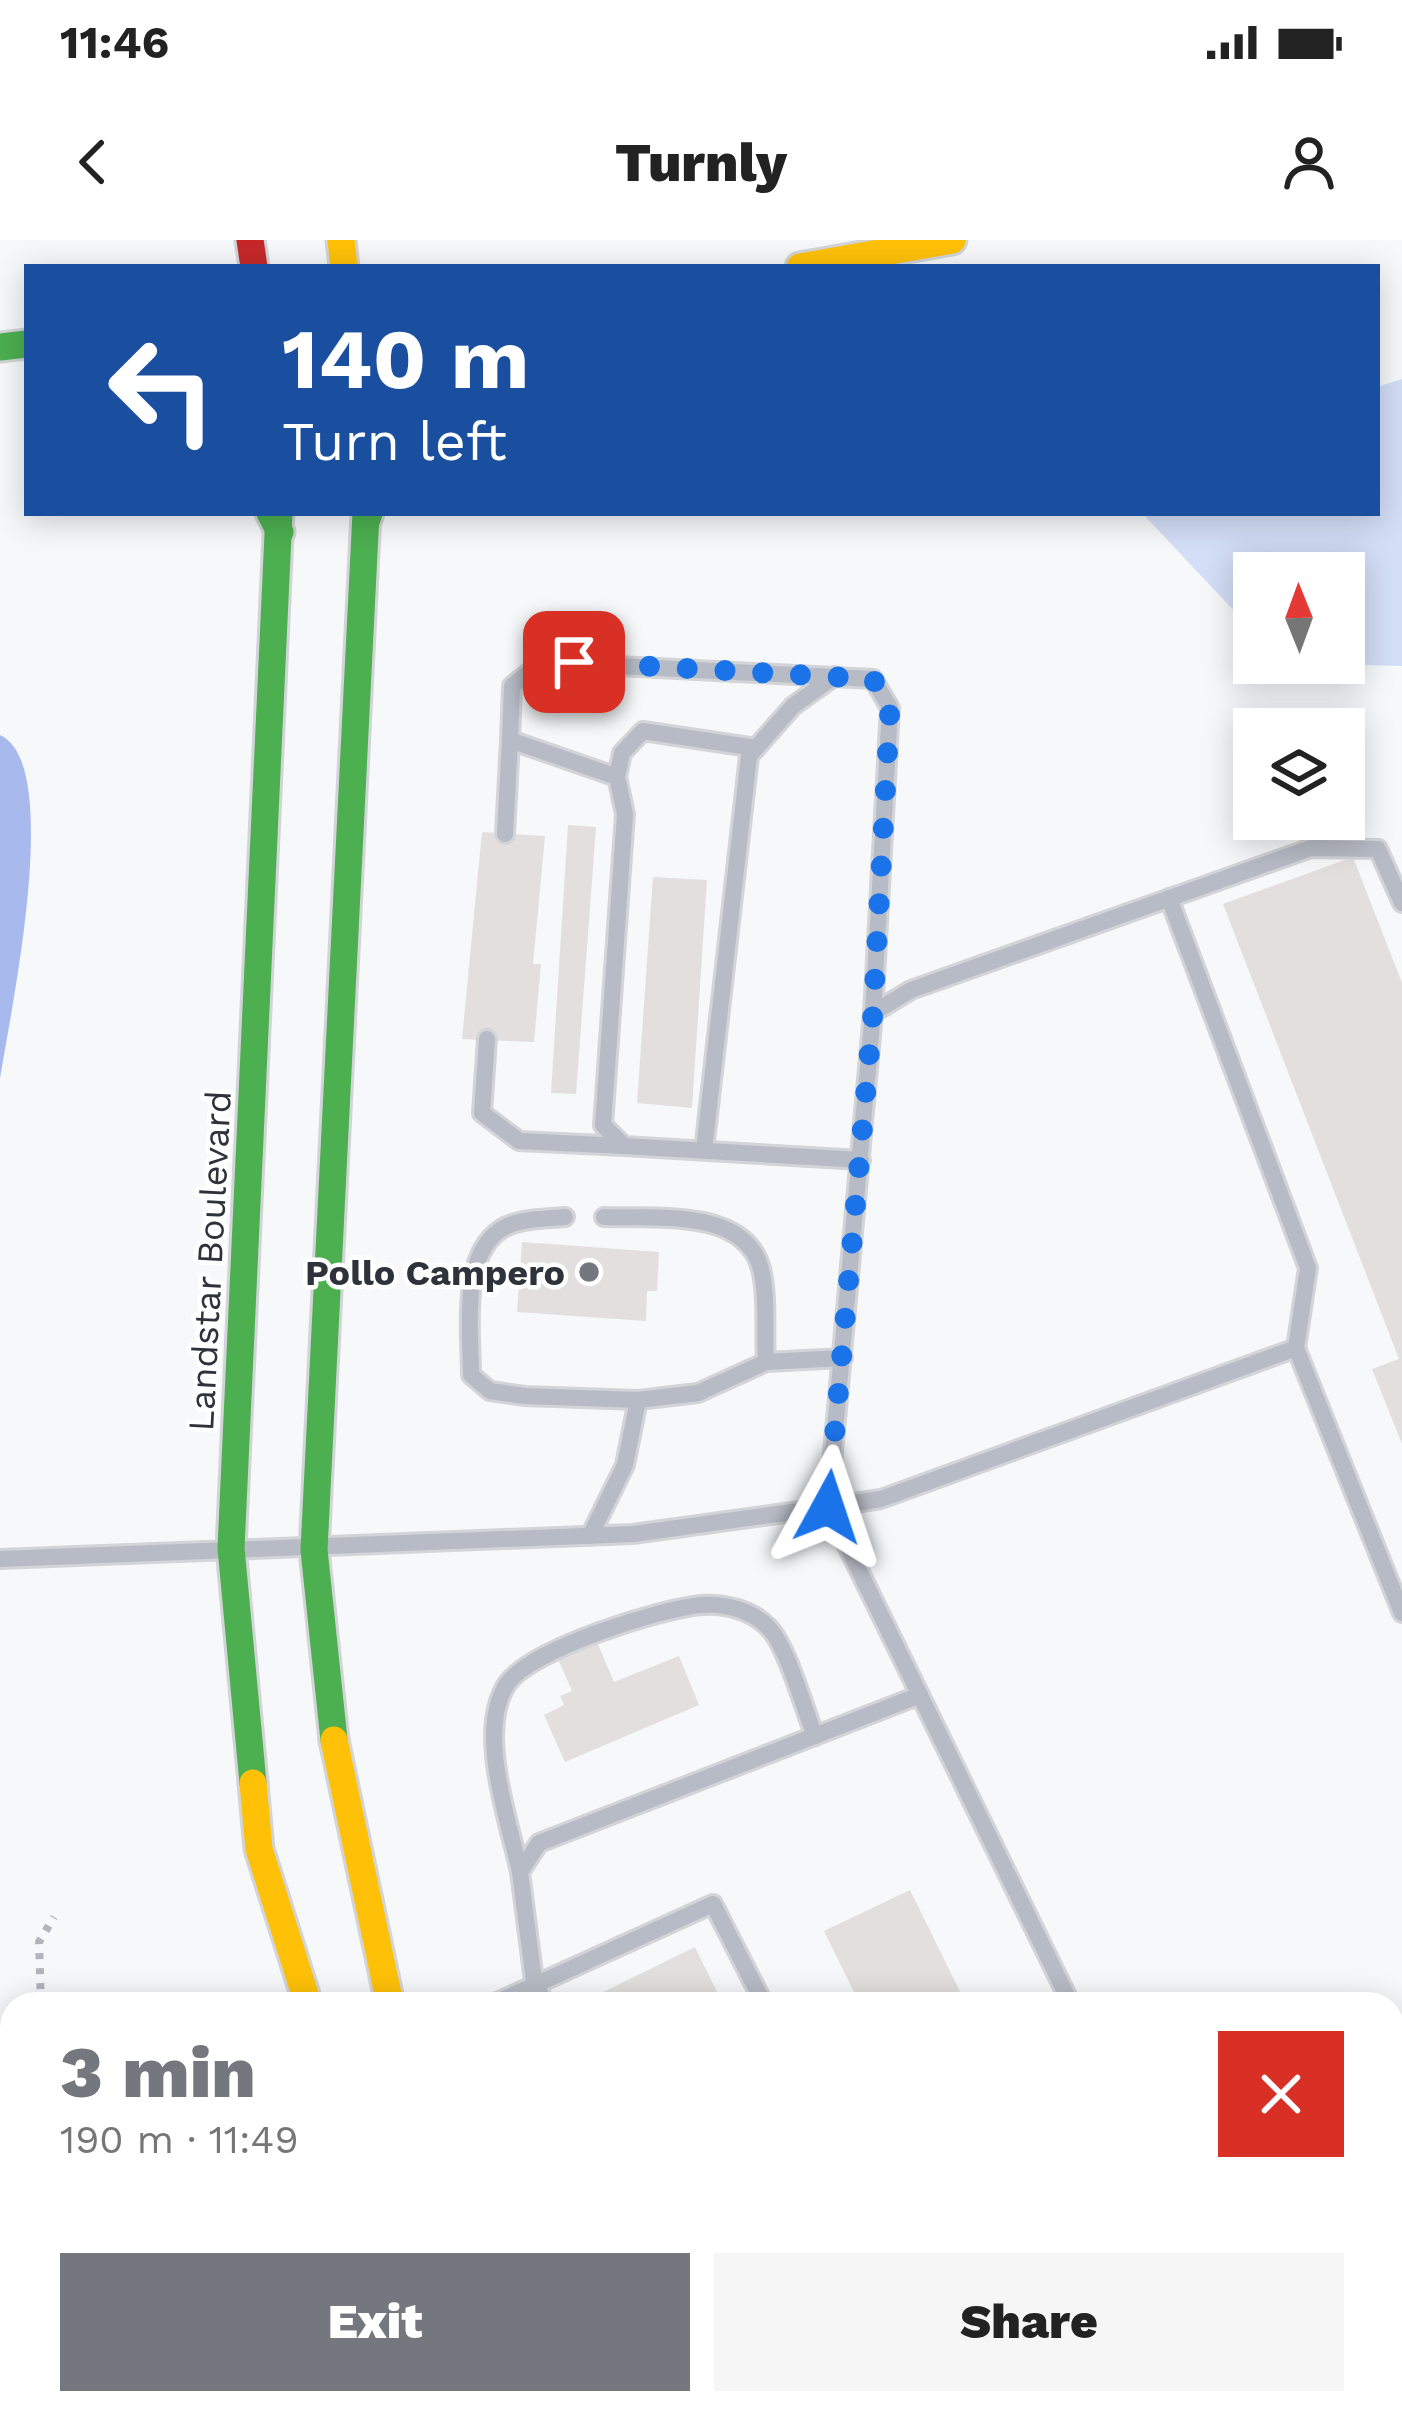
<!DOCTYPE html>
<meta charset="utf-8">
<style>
:root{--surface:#fff;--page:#f6f6f6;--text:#222;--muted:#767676;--accent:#74777e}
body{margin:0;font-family:"Work Sans",sans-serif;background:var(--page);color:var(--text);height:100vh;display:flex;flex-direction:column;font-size:45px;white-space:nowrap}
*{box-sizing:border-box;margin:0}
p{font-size:39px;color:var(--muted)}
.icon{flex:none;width:66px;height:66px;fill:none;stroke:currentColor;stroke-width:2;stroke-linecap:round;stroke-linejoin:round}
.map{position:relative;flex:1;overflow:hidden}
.details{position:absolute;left:0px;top:1752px;width:1404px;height:423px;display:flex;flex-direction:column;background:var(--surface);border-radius:36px 36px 0 0;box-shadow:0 6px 30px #0003}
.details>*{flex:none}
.hud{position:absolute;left:24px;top:24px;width:1356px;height:252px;border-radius:0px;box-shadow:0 6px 30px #0003;background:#1a4fa0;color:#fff;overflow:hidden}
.needle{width:78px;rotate:359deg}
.tools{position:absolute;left:1233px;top:312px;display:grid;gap:24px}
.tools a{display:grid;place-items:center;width:132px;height:132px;border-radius:0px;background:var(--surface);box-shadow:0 6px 30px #0003;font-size:60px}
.pin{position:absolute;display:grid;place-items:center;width:102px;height:102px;color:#fff;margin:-51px;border-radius:24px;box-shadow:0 6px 18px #0006}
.me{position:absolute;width:132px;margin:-66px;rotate:5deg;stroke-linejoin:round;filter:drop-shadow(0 0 9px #0008)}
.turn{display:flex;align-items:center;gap:42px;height:252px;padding:0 60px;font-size:54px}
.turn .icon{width:156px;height:156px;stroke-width:2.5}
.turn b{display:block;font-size:84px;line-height:102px}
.round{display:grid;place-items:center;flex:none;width:126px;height:126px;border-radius:0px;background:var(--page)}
.overview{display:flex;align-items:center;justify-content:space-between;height:204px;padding:0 60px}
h1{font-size:72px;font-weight:800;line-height:90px;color:var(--accent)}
.action{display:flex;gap:24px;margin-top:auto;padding:24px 60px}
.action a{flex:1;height:138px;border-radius:0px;background:var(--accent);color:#fff;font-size:48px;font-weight:800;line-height:138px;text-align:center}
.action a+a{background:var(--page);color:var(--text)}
.status{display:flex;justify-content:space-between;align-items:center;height:84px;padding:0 60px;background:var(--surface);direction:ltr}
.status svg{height:33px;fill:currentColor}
header{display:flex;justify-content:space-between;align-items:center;height:156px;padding:0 60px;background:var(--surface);font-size:54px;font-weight:800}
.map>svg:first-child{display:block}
.green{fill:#d3def7}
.water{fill:#a8baed}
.building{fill:#e3dfdf}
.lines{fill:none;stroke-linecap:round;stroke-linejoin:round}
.lane-casing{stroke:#d3d4d7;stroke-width:22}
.street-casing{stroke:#d3d4d7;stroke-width:39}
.fast-casing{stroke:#d3d4d7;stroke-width:33}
.slow-casing{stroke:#d3d4d7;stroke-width:33}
.jam-casing{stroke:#d3d4d7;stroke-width:33}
.path{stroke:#b1b4bb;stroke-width:8;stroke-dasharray:6 9;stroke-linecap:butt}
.lane{stroke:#b7bbc5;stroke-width:16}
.street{stroke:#b7bbc5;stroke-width:33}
.fast{stroke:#4caf50;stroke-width:27}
.slow{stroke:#ffc107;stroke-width:27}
.jam{stroke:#c62828;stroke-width:27}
.route{stroke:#1a73e8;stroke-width:21;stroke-dasharray:0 37.8}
.poi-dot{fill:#74777e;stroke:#fff;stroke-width:4.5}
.labels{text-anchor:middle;stroke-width:9;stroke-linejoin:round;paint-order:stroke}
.street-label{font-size:36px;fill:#2e323b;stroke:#fff}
.poi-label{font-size:36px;font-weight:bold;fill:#2e323b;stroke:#fff;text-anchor:end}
</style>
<div class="status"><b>11:46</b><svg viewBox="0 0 49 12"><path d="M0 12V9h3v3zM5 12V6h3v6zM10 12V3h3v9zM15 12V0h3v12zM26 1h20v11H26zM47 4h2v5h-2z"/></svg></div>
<header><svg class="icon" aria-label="back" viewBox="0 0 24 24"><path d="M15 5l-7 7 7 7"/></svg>Turnly<svg class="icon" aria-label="person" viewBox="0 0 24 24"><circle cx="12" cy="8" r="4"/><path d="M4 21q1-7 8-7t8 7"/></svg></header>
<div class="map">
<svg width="1402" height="2174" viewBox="0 0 1402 2174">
<rect width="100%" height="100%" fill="#f6f8fa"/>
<polygon class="green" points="1402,139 1402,426 1293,423 1344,423 1344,333 1254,333 1254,392 1142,273 1377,273 1377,147"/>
<path class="water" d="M0 495C65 524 9 778 0 839Z"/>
<g class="building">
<polygon points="567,386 594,388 590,464 561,461"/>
<polygon points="568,585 596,587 576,854 551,853"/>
<polygon points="482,592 545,596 533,724 541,724 534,802 462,799"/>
<polygon points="1353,617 1402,743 1402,1204 1372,1129 1399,1119 1223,664"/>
<polygon points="653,637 707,640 692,868 637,863"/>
<polygon points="522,1002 659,1012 657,1051 647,1051 646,1081 517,1072"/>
<polygon points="597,1402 614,1442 679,1416 699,1465 565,1522 544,1475 564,1465 560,1456 572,1451 558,1419"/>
<polygon points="910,1650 966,1764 860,1764 824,1691"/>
<polygon points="695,1707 723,1764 599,1764 595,1756"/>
<polygon points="0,1882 12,1898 12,1995 0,2003"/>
<polygon points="202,2163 254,2163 262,2174 210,2174"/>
</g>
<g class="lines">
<g class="lane-casing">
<g id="lane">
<polyline points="617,537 622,513 643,491 756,508"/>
<polyline points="505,594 510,500"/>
<polyline points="1169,658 1308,1028 1296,1108 1402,1373"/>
<polyline points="487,799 482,873 519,901 624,906"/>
<polyline points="704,910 749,516 793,466 835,436"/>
<polyline points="861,920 624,906 603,885 625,574 617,537 510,500 512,446 542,422 873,439 890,468 873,773"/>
<path d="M565 977C545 979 517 978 500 990 460 1018 471 1093 471 1135L490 1151 525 1156 638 1160 698 1153 766 1122 843 1118"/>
<path d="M604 977C653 979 745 967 761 1029 768 1057 764 1093 766 1122"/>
<polyline points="590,1296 625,1225 638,1160"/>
<polyline points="0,1319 633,1294 828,1267 873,773 911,750 1311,608 1378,609 1402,663"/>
<path d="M520 1632C509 1581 476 1491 507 1444 531 1409 659 1369 701 1365 724 1363 752 1370 768 1387 787 1405 804 1469 815 1496"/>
<polyline points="493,1764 713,1664 764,1764"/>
<polyline points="545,1764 534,1741 520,1632 539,1603 920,1455"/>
<polyline points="1071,1764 828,1267 881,1259 1296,1108"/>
<polyline points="0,2135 12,2127"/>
<polyline points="180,2163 187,2174"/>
<polyline points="312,2163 320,2174"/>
<polyline points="1334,2163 1341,2174"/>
</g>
</g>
<g class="street-casing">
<g id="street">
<polyline points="1392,1869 1402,1864"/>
<polyline points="1392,1957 1402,1951"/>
<polyline points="887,2174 903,2163"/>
<polyline points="1041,2174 1058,2163"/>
</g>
</g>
<g class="fast-casing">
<g id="fast">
<polyline points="0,107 27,104"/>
<polyline points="270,273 280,292"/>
<polyline points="366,282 369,273"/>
<polyline points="334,1500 314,1310 366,273"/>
<polyline points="253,1543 231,1308 279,273"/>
<polyline points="474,2163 482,2174"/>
</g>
</g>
<g class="slow-casing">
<g id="slow">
<polyline points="341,0 344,27"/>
<polyline points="800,27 952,0"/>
<polyline points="334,1500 390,1764"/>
<polyline points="253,1543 259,1609 308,1764"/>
</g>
</g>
<g class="jam-casing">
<g id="jam">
<polyline points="250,0 254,27"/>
<polyline points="575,2163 582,2174"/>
</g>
</g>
<polyline class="path" points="41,1764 39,1702 54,1677"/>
<use href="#lane" class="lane"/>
<use href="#street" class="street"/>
<use href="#fast" class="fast"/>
<use href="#slow" class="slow"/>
<use href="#jam" class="jam"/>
</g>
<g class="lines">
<polyline class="route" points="574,422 873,439 890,468 873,773 828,1267"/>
</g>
<circle class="poi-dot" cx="589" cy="1032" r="12"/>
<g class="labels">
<g class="street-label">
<text transform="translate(209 1021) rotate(-87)" y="13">Landstar Boulevard</text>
</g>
<g class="poi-label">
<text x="565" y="1045">Pollo Campero</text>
</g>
</g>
</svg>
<div class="tools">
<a><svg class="needle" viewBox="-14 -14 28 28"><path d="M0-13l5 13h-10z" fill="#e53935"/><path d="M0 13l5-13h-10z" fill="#767676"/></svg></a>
<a><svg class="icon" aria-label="layers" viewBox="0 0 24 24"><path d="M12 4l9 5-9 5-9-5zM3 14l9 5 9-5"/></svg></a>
</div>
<div class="pin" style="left:574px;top:422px;background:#d93025"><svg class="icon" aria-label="arrive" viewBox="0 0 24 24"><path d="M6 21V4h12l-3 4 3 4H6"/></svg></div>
<svg class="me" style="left:828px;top:1267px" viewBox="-20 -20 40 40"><path d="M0-17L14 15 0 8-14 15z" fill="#1a73e8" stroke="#fff" stroke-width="4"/></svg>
<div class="hud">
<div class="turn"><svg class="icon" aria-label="left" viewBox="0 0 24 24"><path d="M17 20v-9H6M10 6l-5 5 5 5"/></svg><div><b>140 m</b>Turn left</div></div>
</div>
<section class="details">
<div class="overview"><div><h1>3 min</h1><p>190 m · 11:49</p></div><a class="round" style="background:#d93025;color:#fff"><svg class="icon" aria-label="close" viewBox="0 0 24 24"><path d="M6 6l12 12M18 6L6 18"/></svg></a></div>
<div class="action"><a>Exit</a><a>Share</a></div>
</section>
</div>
